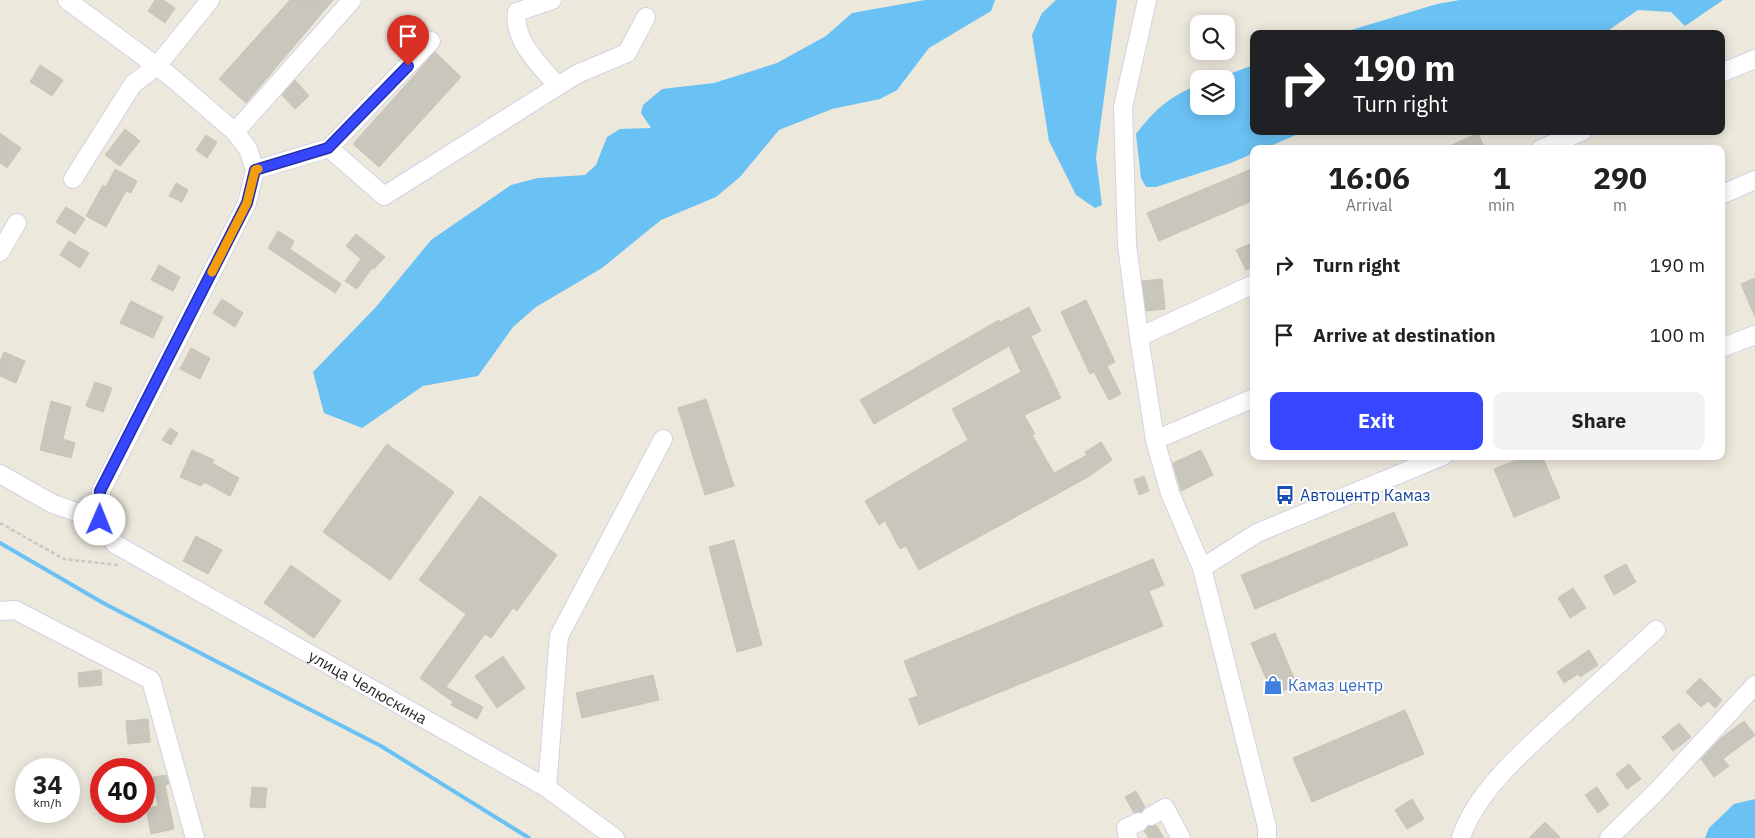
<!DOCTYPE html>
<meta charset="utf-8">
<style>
:root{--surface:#fff;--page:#f2f2f2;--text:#202124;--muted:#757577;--accent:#3747ff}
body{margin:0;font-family:"IBM Plex Sans",sans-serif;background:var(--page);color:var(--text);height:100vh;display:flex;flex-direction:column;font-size:19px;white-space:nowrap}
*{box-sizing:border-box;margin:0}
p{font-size:16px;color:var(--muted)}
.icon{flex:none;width:28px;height:28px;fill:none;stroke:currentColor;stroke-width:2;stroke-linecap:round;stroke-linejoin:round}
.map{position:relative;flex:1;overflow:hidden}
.panel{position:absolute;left:1250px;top:145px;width:475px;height:315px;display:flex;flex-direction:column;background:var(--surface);border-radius:10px;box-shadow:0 2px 12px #0003}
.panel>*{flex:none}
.guide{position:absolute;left:1250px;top:30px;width:475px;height:105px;border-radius:10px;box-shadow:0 2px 12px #0003;background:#202124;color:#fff;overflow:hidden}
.buttons{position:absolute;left:1190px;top:15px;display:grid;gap:10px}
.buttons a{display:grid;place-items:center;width:45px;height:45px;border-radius:10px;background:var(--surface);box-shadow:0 2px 12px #0003;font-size:25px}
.speed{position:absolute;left:15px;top:758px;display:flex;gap:10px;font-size:25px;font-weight:700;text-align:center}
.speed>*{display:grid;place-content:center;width:65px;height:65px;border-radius:50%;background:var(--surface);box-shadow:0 2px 12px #0003;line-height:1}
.speed small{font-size:12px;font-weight:400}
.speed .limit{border:8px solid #d22;background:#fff;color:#111}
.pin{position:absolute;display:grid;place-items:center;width:42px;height:42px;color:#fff;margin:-51px -21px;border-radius:50% 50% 50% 0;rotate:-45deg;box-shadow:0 0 5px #0007}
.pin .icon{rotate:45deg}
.me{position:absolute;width:55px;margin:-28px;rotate:1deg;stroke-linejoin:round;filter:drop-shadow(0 0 4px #0008)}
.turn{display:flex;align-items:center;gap:18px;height:105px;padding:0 20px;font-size:22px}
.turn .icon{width:65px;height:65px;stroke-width:2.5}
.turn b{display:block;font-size:35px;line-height:42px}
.eta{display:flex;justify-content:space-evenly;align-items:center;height:85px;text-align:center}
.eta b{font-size:30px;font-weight:700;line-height:35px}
.action{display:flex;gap:10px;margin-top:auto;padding:10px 20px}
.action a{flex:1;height:58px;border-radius:10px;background:var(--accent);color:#fff;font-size:20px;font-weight:700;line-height:58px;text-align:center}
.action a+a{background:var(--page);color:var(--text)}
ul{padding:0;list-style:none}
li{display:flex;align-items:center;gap:15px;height:70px;padding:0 20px}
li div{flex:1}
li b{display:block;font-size:19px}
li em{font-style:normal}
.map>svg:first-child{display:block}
.water{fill:#6ac1f4}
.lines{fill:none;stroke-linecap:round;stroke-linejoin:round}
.stream{stroke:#6ac1f4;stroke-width:4}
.building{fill:#c9c6bb;stroke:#c9c4b6}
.minor-casing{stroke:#d1d3e4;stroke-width:20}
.path{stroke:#c8c8c8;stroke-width:2.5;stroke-dasharray:4 2.5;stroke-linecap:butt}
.minor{stroke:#fff;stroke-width:18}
.route-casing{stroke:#242ea6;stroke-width:12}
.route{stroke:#3747ff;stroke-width:9}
.slow{stroke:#f59e0b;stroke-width:9}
.labels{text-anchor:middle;stroke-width:4;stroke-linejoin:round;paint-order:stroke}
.transit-label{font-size:16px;fill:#164399;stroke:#fff;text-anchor:start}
.shop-label{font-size:16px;fill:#366cbe;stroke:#fff;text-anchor:start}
.street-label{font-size:16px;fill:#2b2b2b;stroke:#fff}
</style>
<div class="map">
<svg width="1755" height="838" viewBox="0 0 1755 838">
<rect width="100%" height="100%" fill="#ede8dc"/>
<g class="water">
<polygon points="925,0 995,0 991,11 929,48 897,90 880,99 832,109 779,130 740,177 716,197 661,220 602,268 536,307 513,327 478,376 423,386 362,428 324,413 313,372 376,307 431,240 511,185 538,178 585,175 596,165 607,137 620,129 651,128 641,113 643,105 662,89 714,83 777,63 826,36 852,13"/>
<polygon points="1056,0 1117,0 1096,158 1102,205 1095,208 1076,195 1049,141 1032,35 1042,13"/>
<polygon points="1460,0 1723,0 1685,26 1671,12 1638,10 1603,34 1338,34 1437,4"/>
<path d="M1254 65V131H1305L1264 149H1254V153L1231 163 1156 187H1146L1141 178 1136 134C1153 111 1172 94 1199 85V106H1226V79H1215Z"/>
<polygon points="1755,799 1755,838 1705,838 1709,828 1734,804"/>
</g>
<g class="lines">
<polyline class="stream" points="0,543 105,604 381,746 529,838"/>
</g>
<g class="building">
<polygon points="155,0 163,0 175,8 165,23 148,11"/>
<polygon points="290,0 333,0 246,103 219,79"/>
<polygon points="435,52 461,77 379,167 353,144"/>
<polygon points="40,65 63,80 52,96 30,82"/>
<polygon points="295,80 309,96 295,109 282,95"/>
<polygon points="125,129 140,141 120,166 105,155"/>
<polygon points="0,133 21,148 7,168 0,163"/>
<polygon points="1478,133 1485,149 1443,149"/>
<polygon points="206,135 217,142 207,158 196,150"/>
<polygon points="1254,168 1254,200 1159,241 1147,213"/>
<polygon points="115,169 137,181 131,193 126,191 106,227 86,216 103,185 106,187"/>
<polygon points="176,183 188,190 182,202 169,196"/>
<polygon points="66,207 85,219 75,234 56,222"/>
<polygon points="278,231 294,241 290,249 341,284 335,293 268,248"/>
<polygon points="356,234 385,257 374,269 372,268 357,289 345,281 361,259 346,246"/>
<polygon points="69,241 89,253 80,268 60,255"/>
<polygon points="1254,242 1254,266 1246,270 1236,250"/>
<polygon points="159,265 180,277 173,291 151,280"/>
<polygon points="1755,278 1755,317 1741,284"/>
<polygon points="1162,279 1165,309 1146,311 1142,281"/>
<polygon points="222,299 243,313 235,327 213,313"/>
<polygon points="1086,300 1115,362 1107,366 1121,394 1109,400 1094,372 1090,374 1061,312"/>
<polygon points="131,301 163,317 153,338 120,323"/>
<polygon points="1029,307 1041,331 1031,336 1061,398 1024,415 1035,434 1032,435 1054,473 1087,455 1085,452 1101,442 1112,460 1088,477 919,570 906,546 900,549 885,521 879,525 865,501 968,440 952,409 1021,372 1009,346 874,424 860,400 999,320 1000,322"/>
<polygon points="191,348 210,358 200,379 180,369"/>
<polygon points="4,352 25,361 16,383 0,376 0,361"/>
<polygon points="95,382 112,388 103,412 86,406"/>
<polygon points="706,399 734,486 705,495 678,408"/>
<polygon points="51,401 71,407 63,439 75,443 71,458 40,450"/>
<polygon points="170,428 178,433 171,445 162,440"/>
<polygon points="387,444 454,492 390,580 323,532"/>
<polygon points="192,450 214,460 212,463 239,478 230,496 204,482 201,486 180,477"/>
<polygon points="1201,450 1213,475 1181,491 1173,463"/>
<polygon points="1526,456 1542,456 1560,498 1514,517 1494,469"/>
<polygon points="1144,476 1149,491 1139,495 1134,480"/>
<polygon points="480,496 557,555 517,611 513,608 491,638 485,634 446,687 483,707 477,719 451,705 453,702 420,678 466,614 419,580"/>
<polygon points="1394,512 1408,545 1255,609 1241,575"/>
<polygon points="196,536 222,550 208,574 183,561"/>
<polygon points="734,540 762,645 737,652 709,547"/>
<polygon points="1153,559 1164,585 1149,591 1163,626 919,725 909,699 918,696 904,661"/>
<polygon points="1626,564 1636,582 1614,595 1604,576"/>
<polygon points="291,565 341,601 314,638 264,603"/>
<polygon points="1573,588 1586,608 1570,618 1558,598"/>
<polygon points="1275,633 1297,685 1273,695 1251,643"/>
<polygon points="1589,650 1598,665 1580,677 1578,674 1564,683 1557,672"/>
<polygon points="503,656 525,688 497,708 475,676"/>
<polygon points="101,670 102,685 79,687 78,673"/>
<polygon points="653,675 659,700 582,718 576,693"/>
<polygon points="1700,678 1722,700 1715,708 1708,701 1701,707 1686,692"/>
<polygon points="1405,710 1424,754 1312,802 1293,758"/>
<polygon points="148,719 150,742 128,744 126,721"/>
<polygon points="1744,721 1755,735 1723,759 1729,766 1714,777 1701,759 1720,739"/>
<polygon points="1679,723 1691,737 1673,751 1662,737"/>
<polygon points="1629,764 1641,779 1627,789 1616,774"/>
<polygon points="166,775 169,784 165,785 174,829 151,834 146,808 158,806 153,777"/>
<polygon points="252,787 267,788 265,808 250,807"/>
<polygon points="1597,787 1609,805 1598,813 1585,795"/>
<polygon points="1136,791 1145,807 1141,812 1134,813 1125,797"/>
<polygon points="1412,799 1424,819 1407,829 1395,810"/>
<polygon points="1545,822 1561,838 1529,838"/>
<polygon points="1156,825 1164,838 1149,838 1144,831 1149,826"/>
</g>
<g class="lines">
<g class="minor-casing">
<g id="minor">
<path id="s1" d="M67 0 170 76 235 132 248 149 255 170 247 203 101 491 100 520 115 544 547 788 615 838"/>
<path d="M552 0 517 12C512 40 542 68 558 86"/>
<polyline points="1147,0 1123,107 1127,245 1139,337 1155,440 1170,493 1202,568 1267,827 1267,838"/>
<polyline points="1721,73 1755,59"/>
<polyline points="235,132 352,0"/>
<polyline points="329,148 384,196 577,74 627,53 646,17"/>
<polyline points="1541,149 1583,131"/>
<polyline points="255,170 329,148 431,41"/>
<polyline points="73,179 133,84 157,66 210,0"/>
<polyline points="1721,195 1755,180"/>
<polyline points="0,252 17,223"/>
<polyline points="1139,337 1254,284"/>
<polyline points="1721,348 1755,335"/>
<polyline points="1155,440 1254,398"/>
<polyline points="0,474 53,504 100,520"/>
<polyline points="1202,568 1257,533 1443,456"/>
<polyline points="0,611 15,610 151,680 195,838"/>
<polyline points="547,788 559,636 663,439"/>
<polyline points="1151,816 1165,808 1181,838"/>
<polyline points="1128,838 1126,828 1139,822"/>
<path d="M1461 838C1476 790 1529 746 1565 713 1596 685 1626 658 1656 630"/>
<polyline points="1609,838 1657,791 1755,685"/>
</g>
</g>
<polyline class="path" points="0,523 64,559 118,565"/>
<use href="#minor" class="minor"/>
</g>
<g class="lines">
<g class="route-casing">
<polyline id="route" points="100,520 100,491 247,203 255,170 328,148 408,66"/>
</g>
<use href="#route" class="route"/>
<polyline class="slow" points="212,272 247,203 255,170 258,169"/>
</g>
<defs>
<g id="bus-bare" transform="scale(1.5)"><path d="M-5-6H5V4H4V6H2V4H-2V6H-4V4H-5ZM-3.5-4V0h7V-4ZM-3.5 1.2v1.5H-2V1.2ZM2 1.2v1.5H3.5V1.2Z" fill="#1a4fb4" stroke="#fff" stroke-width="2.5" paint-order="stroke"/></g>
<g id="shop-bare" transform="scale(1.5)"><path d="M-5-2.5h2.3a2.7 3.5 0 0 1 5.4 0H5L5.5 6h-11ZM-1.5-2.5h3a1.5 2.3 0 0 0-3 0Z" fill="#3f7fe0" stroke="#fff" stroke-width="2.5" paint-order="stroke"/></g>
</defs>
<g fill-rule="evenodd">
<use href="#bus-bare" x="1285" y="495"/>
<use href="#shop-bare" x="1273" y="685"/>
</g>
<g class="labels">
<g class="transit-label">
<text x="1300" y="501">Автоцентр Камаз</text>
</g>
<g class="shop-label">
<text x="1288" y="691">Камаз центр</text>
</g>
<g class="street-label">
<text dy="6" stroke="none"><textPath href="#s1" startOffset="962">улица Челюскина</textPath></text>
</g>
</g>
</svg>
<div class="buttons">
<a><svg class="icon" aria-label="search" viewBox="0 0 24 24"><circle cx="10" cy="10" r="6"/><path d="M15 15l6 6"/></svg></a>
<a><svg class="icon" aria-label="layers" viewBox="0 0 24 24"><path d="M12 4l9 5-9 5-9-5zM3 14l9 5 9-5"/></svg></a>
</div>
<div class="speed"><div>34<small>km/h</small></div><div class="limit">40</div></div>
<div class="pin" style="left:408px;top:66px;background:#d93025"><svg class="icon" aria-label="arrive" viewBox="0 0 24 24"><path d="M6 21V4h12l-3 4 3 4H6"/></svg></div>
<svg class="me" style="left:100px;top:520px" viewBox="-20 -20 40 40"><circle r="19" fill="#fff"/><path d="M0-13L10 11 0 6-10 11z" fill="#3747ff"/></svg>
<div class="guide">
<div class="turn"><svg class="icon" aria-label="right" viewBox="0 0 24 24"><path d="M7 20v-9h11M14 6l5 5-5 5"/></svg><div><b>190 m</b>Turn right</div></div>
</div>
<section class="panel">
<div class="eta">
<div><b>16:06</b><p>Arrival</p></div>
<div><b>1</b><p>min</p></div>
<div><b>290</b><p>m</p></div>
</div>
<ul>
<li><svg class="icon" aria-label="right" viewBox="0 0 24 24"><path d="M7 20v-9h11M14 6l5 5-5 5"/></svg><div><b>Turn right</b></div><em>190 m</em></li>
<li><svg class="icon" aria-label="arrive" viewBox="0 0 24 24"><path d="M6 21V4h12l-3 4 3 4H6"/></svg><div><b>Arrive at destination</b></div><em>100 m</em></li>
</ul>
<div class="action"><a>Exit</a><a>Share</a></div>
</section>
</div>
